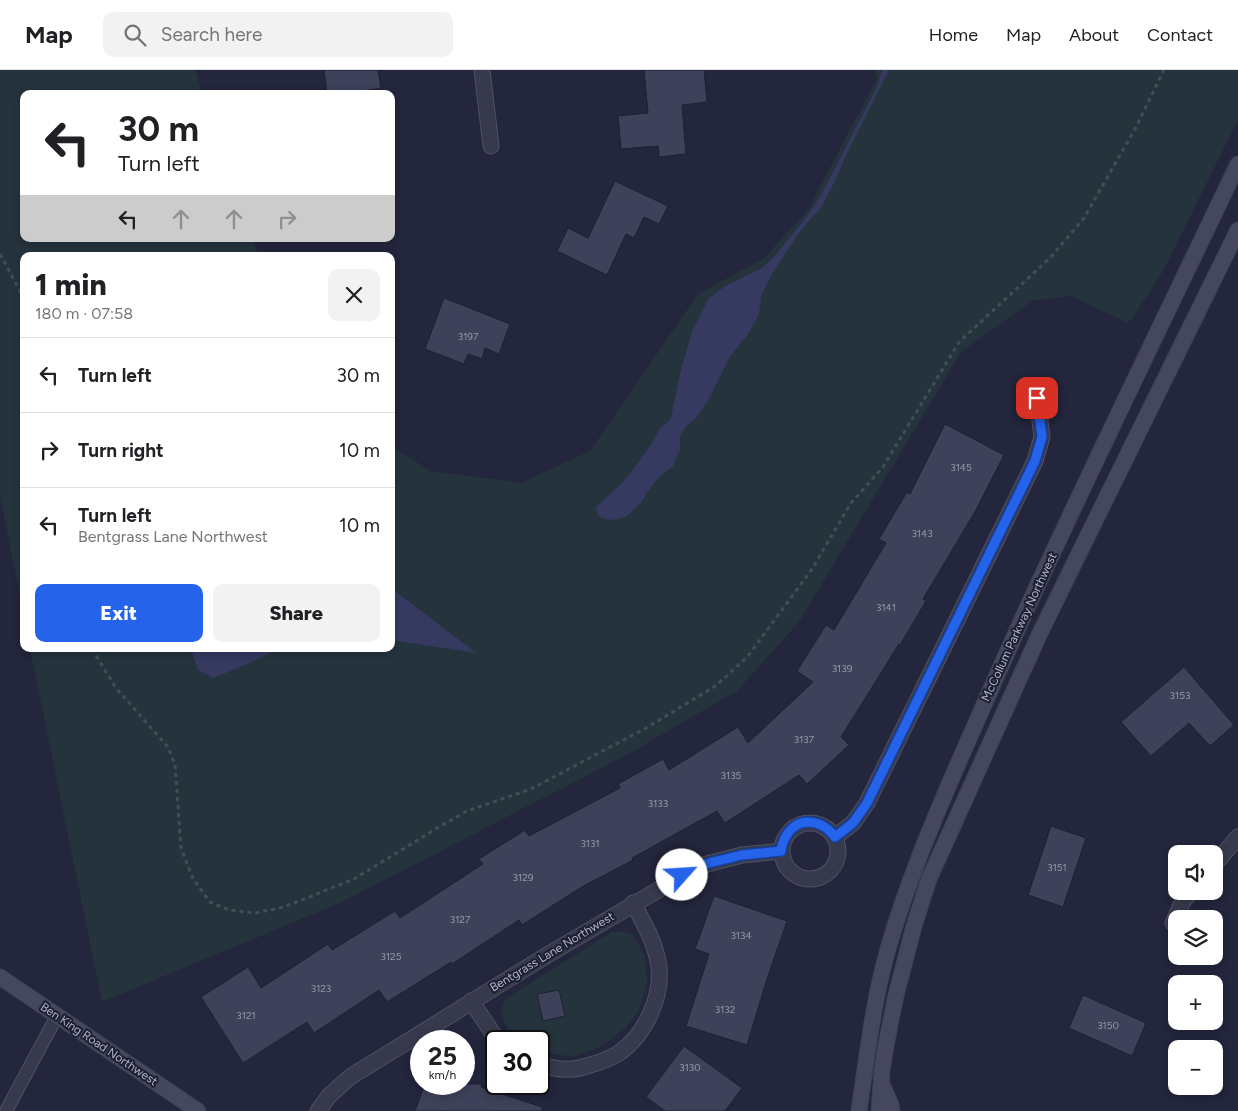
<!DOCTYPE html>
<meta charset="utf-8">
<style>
:root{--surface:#fff;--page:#f2f2f2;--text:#202124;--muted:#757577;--line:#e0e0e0;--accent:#2563eb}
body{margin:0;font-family:Figtree,sans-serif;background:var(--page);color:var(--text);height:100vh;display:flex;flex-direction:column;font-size:19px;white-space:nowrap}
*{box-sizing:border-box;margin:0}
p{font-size:16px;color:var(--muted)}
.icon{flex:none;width:28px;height:28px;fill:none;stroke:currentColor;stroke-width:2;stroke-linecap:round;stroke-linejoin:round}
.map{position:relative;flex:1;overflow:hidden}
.side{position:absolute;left:20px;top:182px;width:375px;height:400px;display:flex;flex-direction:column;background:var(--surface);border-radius:10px;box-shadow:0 2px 8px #0003}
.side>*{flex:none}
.guide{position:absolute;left:20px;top:20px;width:375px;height:152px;border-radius:10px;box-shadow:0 2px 8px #0003;background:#fff;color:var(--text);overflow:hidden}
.fabs{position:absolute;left:1168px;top:775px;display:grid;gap:10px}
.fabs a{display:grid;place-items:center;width:55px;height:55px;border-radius:10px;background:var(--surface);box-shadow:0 2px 8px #0003;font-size:25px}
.speed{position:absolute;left:410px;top:960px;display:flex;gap:10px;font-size:25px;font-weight:700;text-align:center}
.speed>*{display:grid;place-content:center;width:65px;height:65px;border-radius:50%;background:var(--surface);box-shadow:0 2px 8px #0003;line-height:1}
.speed small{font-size:12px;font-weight:400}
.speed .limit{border:2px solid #111;border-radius:8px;background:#fff;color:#111}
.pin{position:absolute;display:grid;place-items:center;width:42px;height:42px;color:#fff;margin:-21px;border-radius:10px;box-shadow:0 2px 8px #0006}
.me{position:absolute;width:55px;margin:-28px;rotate:64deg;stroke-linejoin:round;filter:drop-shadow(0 0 4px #0008)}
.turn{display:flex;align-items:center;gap:18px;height:105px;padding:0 15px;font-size:22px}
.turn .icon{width:65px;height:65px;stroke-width:2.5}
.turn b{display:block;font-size:35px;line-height:42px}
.lanes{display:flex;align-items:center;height:48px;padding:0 15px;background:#0003;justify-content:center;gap:25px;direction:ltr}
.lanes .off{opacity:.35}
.round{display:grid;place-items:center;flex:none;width:52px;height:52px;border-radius:10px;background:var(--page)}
.summary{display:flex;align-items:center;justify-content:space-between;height:85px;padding:0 15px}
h1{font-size:30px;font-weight:800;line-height:38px}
.button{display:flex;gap:10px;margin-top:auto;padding:10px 15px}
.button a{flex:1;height:58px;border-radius:10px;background:var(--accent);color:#fff;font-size:20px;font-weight:800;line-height:58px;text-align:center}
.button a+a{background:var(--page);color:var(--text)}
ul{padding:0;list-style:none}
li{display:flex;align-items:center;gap:15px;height:75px;padding:0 15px;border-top:1px solid var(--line)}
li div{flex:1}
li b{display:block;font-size:19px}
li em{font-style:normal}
header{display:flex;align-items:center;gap:30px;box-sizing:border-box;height:70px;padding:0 25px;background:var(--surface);border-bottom:1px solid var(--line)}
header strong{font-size:24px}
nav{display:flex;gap:28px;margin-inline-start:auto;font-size:18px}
.search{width:350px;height:45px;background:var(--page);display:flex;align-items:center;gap:12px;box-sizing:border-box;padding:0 18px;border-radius:10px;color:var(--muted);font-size:19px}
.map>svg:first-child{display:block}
.green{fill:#25333d}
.water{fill:#363a61}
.building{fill:#3d415a;stroke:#1e2133}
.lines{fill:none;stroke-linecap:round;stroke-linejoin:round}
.lane-casing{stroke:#4f5264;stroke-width:14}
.street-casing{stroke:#4f5264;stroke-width:17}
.secondary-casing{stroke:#3d4052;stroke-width:17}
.path{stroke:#404f57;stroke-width:3;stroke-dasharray:4 4;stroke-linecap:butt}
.lane{stroke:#373a4c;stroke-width:12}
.street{stroke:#373a4c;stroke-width:15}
.secondary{stroke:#45475f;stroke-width:15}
.route-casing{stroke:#184099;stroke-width:12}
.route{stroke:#2563eb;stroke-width:9}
.labels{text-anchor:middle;stroke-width:4;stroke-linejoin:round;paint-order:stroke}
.number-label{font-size:10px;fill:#9698ac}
.street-label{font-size:12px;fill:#b3b5c8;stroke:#1c1f31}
</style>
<header>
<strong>Map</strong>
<div class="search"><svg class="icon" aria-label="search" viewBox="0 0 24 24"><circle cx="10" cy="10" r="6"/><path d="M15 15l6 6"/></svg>Search here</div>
<nav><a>Home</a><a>Map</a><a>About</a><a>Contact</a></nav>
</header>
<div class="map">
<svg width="1238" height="1041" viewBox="0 0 1238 1041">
<rect width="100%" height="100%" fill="#23263c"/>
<g class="green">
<polygon points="0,0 195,0 202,24 24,24 24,169 253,169 259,186 24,186 24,547 0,425"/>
<polygon points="875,0 1238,0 1238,50 1162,203 1131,250 1126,252 1071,226 1032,231 961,282 799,552 737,621 623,687 342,832 102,932 30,579 391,579 391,376 431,401 521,413 590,381 698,224 764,188 808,140 877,8"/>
<polygon points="623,861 633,865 641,878 645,888 647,913 639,940 625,959 600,977 573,987 540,982 539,981 539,971 524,971 508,961 501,942 505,929 612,862"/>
</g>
<g class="water">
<polygon points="882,0 889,0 846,85 837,107 821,138 811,148 799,163 771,205 761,227 759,244 748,264 729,288 710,327 697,347 686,356 680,367 680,380 673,396 660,406 648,421 641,433 627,446 614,450 606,449 598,446 596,437 621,414 635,397 652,373 660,358 668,352 671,347 682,296 692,262 701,243 709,228 724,217 762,198 774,187 808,145 821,125 876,19"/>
<polygon points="391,518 476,583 391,570"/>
<polygon points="191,579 284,579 274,581 245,595 213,608 198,600"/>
</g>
<g class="building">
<polygon points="324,0 378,0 381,18 344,24 327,24"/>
<polygon points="644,0 704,0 707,32 682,35 686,84 659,87 658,76 621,79 618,46 648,43"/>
<polygon points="615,111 668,136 659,154 644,147 634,168 626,164 607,205 557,181 568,158 588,168"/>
<polygon points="444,228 510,254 499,284 485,278 482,289 468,284 464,294 425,279"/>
<polygon points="945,354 1004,385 976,440 923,529 926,531 900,575 899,574 841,667 849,675 807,714 799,705 725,753 717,741 632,788 633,790 580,818 522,855 519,850 452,894 451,892 387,932 379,920 314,963 307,952 243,993 201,927 248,897 261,918 328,874 332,880 395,841 400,848 483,794 479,789 525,760 529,766 620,718 618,714 663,689 669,700 738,657 748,673 813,612 797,601 826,555 834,560 886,473 879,469 907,422 910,424"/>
<polygon points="1184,597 1234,655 1210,676 1189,653 1151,686 1121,652"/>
<polygon points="1051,756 1086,768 1063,837 1028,825"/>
<polygon points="714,826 787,851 767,909 747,975 686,956 709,884 695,879"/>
<polygon points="559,920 565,946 543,951 537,924"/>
<polygon points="1083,925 1146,953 1132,986 1069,958"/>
<polygon points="684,976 742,1018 725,1041 665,1041 646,1027"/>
<polygon points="425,1014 482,1014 481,1017 542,1037 542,1041 415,1041"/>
</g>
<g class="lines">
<g class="lane-casing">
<polyline id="lane" points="6,1041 57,946"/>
</g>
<g class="street-casing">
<g id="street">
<polyline points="482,0 491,76"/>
<circle cx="810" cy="781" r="28"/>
<polyline points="835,767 853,753 867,733 1035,391 1042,367 1037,328"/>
<polyline points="1214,795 1238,767"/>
<polyline points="1173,853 1183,831 1192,821"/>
<polyline points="471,931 494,965 501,971"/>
<path d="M539 994C550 998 561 1000 572 999 577 999 583 997 587 996 598 993 610 989 619 983 645 965 662 928 659 897 656 874 644 853 633 833"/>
<polyline points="318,1041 329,1026 350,1007 549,884 699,796 742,785 781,781"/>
</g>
</g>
<g class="secondary-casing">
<g id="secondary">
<polyline points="0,907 198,1041"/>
<polyline points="882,1014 891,1035 892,1041"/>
<path d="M859 1041C867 987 873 932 888 879 906 816 931 756 957 696 980 643 1004 589 1028 536 1096 388 1168 241 1238 94"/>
<polyline points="879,1041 882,1001 886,975 896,925 914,856 929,809 1040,563 1238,160"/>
</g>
</g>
<g class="path">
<polyline points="0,184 18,217 24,231"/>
<polyline points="92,579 116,618 168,677 175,695 181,778 193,809 210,832 229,840 255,843 284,837 354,809 439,757 467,741 531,719 648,657 717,615 748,586 812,499 851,433 883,397 959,272 1051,187 1084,148 1135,59 1164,0"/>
</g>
<use href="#lane" class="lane"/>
<use href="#street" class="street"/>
<use href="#secondary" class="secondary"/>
</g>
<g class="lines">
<g class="route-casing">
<path id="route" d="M682 805 699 796 713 792 742 785 781 781C786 749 816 742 835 767L853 753 867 733 1035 391 1042 367 1037 328"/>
</g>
<use href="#route" class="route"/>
</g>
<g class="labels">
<g class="number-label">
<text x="468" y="270">3197</text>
<text x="961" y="401">3145</text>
<text x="922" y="467">3143</text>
<text x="886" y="541">3141</text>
<text x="842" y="602">3139</text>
<text x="1180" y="629">3153</text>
<text x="804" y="673">3137</text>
<text x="731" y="709">3135</text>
<text x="658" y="737">3133</text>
<text x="590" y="777">3131</text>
<text x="1057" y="801">3151</text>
<text x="523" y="811">3129</text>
<text x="460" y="853">3127</text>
<text x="741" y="869">3134</text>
<text x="391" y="890">3125</text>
<text x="321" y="922">3123</text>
<text x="725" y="943">3132</text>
<text x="246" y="949">3121</text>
<text x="1108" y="959">3150</text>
<text x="690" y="1001">3130</text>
</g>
<g class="street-label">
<text transform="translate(1019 557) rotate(-65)" y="4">McCollum Parkway Northwest</text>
<text transform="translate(552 882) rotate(-31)" y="4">Bentgrass Lane Northwest</text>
<text transform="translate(99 974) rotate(34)" y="4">Ben King Road Northwest</text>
</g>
</g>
</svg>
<div class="fabs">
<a><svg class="icon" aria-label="sound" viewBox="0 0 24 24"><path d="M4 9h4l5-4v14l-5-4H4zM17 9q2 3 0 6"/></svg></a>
<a><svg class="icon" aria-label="layers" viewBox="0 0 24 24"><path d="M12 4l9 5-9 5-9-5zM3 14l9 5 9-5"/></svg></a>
<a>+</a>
<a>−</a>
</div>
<div class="speed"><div>25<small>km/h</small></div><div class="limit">30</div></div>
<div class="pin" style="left:1037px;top:328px;background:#d93025"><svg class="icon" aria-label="arrive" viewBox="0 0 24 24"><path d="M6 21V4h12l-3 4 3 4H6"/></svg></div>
<svg class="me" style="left:682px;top:805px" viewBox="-20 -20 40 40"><circle r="19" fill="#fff"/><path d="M0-13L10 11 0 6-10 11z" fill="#2563eb"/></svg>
<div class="guide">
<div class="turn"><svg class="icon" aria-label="left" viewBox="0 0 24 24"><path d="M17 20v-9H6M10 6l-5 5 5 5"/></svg><div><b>30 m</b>Turn left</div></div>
<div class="lanes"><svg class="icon" aria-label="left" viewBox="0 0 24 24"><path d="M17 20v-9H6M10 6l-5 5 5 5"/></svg><svg class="icon off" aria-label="ahead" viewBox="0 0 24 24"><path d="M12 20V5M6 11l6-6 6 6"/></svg><svg class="icon off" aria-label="ahead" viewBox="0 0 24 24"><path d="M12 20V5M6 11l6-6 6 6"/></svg><svg class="icon off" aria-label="right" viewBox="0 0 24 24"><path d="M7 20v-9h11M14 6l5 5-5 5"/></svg></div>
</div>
<section class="side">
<div class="summary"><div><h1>1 min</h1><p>180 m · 07:58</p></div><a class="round"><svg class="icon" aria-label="close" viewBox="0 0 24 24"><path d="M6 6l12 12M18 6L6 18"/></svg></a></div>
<ul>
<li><svg class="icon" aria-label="left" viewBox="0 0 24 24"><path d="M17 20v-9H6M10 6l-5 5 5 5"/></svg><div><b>Turn left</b></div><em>30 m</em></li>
<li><svg class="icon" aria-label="right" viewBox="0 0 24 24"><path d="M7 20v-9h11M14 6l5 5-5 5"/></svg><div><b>Turn right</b></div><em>10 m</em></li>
<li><svg class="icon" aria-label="left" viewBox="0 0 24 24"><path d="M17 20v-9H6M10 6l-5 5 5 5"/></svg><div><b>Turn left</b><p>Bentgrass Lane Northwest</p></div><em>10 m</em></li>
</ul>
<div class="button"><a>Exit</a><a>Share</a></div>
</section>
</div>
